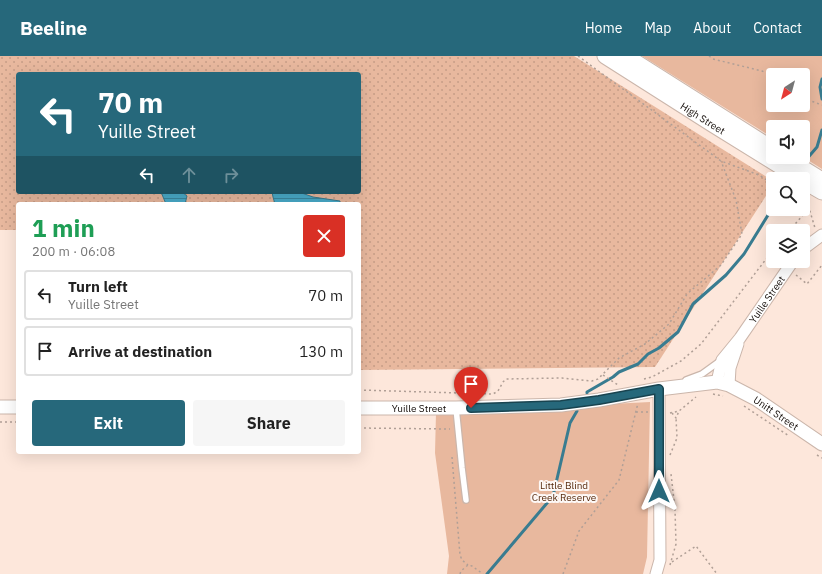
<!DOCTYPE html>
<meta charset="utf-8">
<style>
:root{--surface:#fff;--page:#f6f6f6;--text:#222;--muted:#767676;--line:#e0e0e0;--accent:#26687b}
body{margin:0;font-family:"IBM Plex Sans",sans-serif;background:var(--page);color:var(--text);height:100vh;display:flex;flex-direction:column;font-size:15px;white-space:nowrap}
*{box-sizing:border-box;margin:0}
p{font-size:13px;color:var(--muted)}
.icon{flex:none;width:22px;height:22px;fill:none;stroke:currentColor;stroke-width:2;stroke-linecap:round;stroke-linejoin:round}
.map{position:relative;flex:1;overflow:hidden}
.side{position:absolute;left:16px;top:146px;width:345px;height:252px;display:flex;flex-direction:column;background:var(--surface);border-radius:4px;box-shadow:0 4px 16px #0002}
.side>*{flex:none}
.banner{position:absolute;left:16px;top:16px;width:345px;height:122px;border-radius:4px;box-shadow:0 4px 16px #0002;background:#26687b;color:#fff;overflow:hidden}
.needle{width:26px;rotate:216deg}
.fabs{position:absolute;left:766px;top:12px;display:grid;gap:8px}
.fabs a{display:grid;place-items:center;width:44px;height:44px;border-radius:4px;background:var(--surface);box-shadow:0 4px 16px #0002;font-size:20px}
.pin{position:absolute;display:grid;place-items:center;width:34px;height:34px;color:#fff;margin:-41px -17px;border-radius:50% 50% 50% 0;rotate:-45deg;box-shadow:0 0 4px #0007}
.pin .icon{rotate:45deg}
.me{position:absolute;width:44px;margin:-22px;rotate:0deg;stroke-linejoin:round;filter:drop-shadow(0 0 3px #0008)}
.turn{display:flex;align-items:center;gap:14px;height:84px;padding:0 16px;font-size:18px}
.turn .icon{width:52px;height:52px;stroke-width:2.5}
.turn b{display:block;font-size:28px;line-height:34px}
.lanes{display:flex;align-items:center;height:38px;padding:0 16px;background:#0003;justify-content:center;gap:20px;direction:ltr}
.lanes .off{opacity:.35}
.round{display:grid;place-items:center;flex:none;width:42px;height:42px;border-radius:4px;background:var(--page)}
.summary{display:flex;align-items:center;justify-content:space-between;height:68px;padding:0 16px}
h1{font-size:24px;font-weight:700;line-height:30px;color:#1e9e55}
.button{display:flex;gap:8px;margin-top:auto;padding:8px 16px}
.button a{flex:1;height:46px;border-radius:4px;background:var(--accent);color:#fff;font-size:16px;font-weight:700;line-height:46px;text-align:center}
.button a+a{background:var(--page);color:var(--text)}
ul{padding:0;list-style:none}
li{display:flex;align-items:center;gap:12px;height:50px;margin:0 8px 6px;padding:0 8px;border:2px solid var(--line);border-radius:4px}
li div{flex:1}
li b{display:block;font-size:15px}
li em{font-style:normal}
header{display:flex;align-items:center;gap:24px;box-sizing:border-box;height:56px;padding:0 20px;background:var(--accent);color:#fff}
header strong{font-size:19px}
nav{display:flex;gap:22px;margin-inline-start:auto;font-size:14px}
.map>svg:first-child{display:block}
.grass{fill:url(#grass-dots);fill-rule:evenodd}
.park{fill:#e8b89e;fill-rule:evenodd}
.water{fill:url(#water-rules);stroke:#397c90}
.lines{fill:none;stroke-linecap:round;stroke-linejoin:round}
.stream{stroke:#397c90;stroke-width:3}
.service-casing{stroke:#cbb6ab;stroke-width:8}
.minor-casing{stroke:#cbb6ab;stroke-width:13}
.tertiary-casing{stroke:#cbb6ab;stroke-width:15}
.secondary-casing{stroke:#cbb6ab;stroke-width:17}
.path{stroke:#b09f96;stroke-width:1.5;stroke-dasharray:2 3;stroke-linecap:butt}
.service{stroke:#fff;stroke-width:5.5}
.minor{stroke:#fff;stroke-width:11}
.tertiary{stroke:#fff;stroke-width:13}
.secondary{stroke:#fff;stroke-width:15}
.route-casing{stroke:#194450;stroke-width:10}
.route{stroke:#26687b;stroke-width:7}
.labels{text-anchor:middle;stroke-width:4;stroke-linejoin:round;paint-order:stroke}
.street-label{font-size:10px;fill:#120b07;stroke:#fdf8f6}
.park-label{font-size:10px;fill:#572a0d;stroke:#fdf8f6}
</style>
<header>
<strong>Beeline</strong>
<nav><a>Home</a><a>Map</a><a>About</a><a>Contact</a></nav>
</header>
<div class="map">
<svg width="822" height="518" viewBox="0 0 822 518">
<defs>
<pattern id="grass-dots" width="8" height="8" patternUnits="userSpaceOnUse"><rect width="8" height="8" fill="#e8b89e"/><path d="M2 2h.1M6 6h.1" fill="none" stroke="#c69d87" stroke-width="1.8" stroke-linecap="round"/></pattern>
<pattern id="water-rules" width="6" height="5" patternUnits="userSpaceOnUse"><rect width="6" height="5" fill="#4aacca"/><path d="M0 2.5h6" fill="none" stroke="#3c8aa2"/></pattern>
</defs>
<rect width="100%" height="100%" fill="#fde7db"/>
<path class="grass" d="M0 0H574L773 125V129L655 311 359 314V148H18V174H0ZM18 18H359V136H18Z"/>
<g class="park">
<path d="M642 0H822V113L803 101V71H773V82ZM773 19H803V49H773Z"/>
<polygon points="650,346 647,501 643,518 447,518 449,500 435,397 436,357"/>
</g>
<g class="water">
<polygon points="161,136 182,136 187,140 185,148 166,148"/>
<polygon points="272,136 299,136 313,141 340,145 340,148 275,148 273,141"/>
</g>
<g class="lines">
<g class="stream">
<polyline points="822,23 820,31 822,43"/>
<polyline points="805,105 817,91 822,74"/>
<polyline points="587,337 587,336 613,321 619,316 638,308 648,298 659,292 678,276 693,248 726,219 744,198 773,151"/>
<polyline points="487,518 553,440 570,367 577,355"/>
</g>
<g class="service-casing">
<g id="service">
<polyline points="685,326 686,324 702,318 720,305"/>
<polyline points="456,352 462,412 466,444"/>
</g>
</g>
<g class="minor-casing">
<g id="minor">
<polyline points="803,193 822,179"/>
<path id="s1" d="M717 326 722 304 740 282 793 205"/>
<polyline points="729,329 730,312 738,288"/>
<polyline points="656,518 660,504 659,333"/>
</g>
</g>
<g class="tertiary-casing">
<g id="tertiary">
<polyline points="0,351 18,351"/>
<path id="s2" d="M359 352H456L561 349 599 344 659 333 717 326 729 329 756 343 822 388"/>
</g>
</g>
<g class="secondary-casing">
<g id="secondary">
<path id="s3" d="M605 0 712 68 801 123"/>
<polyline points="626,0 773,93"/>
<polyline points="785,101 822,124"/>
<polyline points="803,125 822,136"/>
</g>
</g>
<g class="path">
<polyline points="578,0 721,105 759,119 773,128"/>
<polyline points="709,0 713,3 762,15 773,20"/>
<polyline points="803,42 822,49"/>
<polyline points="803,148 809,152 815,172"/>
<polyline points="789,175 809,152"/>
<polyline points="769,199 773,202"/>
<polyline points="796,219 807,228 822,209"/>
<polyline points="603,319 618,329"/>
<polyline points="644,323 652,321 681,305 701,288 773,194"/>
<polyline points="359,334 493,338 498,335 503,326 506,323 562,322 592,325 598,323 619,302 645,288 669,268 687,238 721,209 742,178 736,144 721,105"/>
<polyline points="713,338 723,340"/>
<polyline points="744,350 789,380"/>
<polyline points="636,356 650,356"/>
<polyline points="670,357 679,355 696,341"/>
<polyline points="672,357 676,362 679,355"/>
<polyline points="0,366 18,366"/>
<polyline points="359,372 450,373"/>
<polyline points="670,399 677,382 676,362"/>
<polyline points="817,399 822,402"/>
<polyline points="452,401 460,499 462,504 468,509"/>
<polyline points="672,506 696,490 717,518"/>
<polyline points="670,509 676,488 675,453 671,418"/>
<polyline points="460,518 461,515 468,509 472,510 483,518"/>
<polyline points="563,518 579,475 619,424 638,347"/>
</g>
<use href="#service" class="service"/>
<use href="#minor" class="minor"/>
<use href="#tertiary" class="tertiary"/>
<use href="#secondary" class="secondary"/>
</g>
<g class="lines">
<g class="route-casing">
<polyline id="route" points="471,352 561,349 599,344 659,333 659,435"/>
</g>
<use href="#route" class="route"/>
</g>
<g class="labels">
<g class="street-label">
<text dy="4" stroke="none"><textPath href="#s3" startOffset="116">High Street</textPath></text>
<text dy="4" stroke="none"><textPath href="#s1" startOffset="98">Yuille Street</textPath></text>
<text dy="4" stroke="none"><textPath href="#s2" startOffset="60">Yuille Street</textPath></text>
<text dy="4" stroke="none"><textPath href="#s2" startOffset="427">Unitt Street</textPath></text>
</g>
<g class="park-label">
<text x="564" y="433">Little Blind<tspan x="564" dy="12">Creek Reserve</tspan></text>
</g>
</g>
</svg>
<div class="fabs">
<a><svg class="needle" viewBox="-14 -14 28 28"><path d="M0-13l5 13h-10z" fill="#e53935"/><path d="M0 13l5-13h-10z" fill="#767676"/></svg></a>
<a><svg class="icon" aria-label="sound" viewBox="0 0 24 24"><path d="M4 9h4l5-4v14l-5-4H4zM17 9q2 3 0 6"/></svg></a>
<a><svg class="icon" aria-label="search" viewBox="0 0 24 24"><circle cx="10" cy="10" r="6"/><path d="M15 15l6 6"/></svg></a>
<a><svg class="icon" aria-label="layers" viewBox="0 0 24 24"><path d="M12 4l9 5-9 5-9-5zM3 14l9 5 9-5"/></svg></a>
</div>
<div class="pin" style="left:471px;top:352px;background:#d93025"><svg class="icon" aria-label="arrive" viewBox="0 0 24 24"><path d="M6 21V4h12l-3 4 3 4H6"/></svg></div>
<svg class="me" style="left:659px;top:435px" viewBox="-20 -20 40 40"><path d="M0-17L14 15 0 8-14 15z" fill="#26687b" stroke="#fff" stroke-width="4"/></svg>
<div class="banner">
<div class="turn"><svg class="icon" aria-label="left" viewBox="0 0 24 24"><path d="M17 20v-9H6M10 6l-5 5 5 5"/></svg><div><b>70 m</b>Yuille Street</div></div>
<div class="lanes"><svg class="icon" aria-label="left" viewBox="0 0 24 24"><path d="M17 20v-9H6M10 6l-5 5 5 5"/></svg><svg class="icon off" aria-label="ahead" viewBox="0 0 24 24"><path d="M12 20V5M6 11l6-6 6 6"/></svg><svg class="icon off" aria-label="right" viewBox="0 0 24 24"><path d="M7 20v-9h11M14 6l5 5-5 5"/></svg></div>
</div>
<section class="side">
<div class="summary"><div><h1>1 min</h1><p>200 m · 06:08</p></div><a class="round" style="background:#d93025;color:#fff"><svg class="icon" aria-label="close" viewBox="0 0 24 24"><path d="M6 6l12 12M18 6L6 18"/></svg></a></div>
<ul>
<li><svg class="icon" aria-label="left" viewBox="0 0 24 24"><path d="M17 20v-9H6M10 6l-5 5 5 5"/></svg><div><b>Turn left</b><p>Yuille Street</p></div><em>70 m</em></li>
<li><svg class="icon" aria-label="arrive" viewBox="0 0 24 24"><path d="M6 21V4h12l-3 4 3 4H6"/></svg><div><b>Arrive at destination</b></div><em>130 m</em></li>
</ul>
<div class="button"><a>Exit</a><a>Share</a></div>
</section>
</div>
